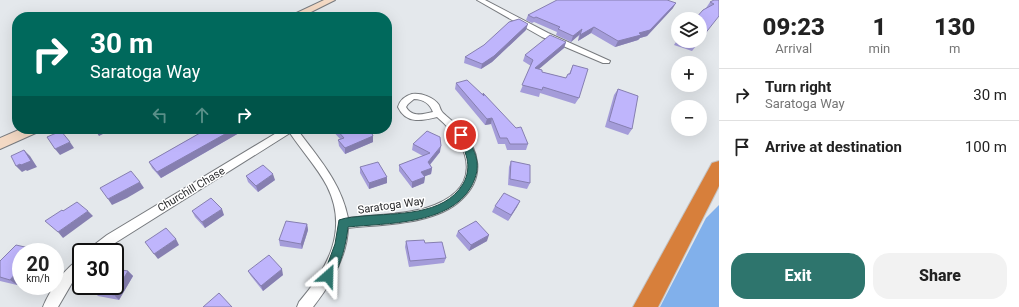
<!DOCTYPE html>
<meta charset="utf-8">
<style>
:root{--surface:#fff;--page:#f2f2f2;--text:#222;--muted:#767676;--line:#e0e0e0;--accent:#2e756d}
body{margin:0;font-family:Roboto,sans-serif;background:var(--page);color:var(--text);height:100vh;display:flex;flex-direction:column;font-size:15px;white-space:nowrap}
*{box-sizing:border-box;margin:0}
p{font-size:13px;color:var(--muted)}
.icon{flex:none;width:22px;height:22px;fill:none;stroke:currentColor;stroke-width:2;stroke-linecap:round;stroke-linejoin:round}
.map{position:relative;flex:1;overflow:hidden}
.side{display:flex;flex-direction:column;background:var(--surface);width:300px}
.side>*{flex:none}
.guide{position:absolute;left:12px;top:12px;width:380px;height:122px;border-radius:16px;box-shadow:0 4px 16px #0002;background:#00695c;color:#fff;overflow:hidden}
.buttons{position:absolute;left:671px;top:12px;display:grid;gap:8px}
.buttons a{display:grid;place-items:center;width:36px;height:36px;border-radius:50%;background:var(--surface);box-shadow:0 4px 16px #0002;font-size:20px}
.speed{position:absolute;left:12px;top:243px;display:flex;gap:8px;font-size:20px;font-weight:700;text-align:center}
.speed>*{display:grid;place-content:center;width:52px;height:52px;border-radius:50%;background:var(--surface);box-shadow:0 4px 16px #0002;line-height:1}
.speed small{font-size:10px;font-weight:400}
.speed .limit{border:2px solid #111;border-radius:6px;background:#fff;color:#111}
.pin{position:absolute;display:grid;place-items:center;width:34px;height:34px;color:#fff;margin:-17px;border:2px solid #fff;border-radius:50%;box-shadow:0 1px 4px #0007}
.me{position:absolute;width:44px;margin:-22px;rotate:25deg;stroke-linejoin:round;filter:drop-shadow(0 0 3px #0008)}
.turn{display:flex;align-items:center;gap:14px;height:84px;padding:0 12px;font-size:18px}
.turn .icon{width:52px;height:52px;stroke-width:2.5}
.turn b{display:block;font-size:28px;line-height:34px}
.lanes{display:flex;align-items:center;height:38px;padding:0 12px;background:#0003;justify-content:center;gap:20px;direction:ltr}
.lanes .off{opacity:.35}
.eta{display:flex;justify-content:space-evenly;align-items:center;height:68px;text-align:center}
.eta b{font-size:24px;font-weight:800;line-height:28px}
.primary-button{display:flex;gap:8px;margin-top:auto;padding:8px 12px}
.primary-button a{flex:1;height:46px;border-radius:16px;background:var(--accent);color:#fff;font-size:16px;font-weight:800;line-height:46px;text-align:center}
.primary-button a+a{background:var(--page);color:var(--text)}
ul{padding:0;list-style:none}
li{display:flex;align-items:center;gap:12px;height:52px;padding:0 12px;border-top:1px solid var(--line)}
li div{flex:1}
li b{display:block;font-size:15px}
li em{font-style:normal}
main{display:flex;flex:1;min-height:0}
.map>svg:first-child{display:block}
.forest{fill:#81b0eb}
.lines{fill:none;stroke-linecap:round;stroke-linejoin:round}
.minor-casing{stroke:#777a7e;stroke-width:2}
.secondary-casing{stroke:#777a7e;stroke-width:2}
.motorway-casing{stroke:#c4c4c5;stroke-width:2}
.minor{fill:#fff;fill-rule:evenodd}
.secondary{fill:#f3d9c4;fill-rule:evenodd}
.motorway{fill:#d77f3b;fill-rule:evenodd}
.wall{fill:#a49cd9}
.shaded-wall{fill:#867fb0}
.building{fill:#bfb5fc;stroke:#867fb0}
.route{fill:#2e756d;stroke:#1e4c47}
.labels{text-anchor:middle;stroke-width:3;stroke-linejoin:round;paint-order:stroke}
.street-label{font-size:11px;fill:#2c2d2f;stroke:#fff}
</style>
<main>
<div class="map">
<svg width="719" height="307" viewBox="0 0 719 307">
<rect width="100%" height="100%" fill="#e4e8ec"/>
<polygon class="forest" points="719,205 719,307 660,307 706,218"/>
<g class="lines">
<g class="minor-casing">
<g id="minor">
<polygon points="477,0 485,0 548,33 610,61 609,63 603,63 542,37"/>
<path d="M412 94C422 93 433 97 439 105 440 108 441 111 443 113 448 118 454 122 459 127 480 150 486 177 461 200 435 225 382 224 348 228 347 257 331 284 313 307H297L299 302C328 268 349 230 327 186 317 167 302 151 290 133L115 243 103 252H88L90 248 107 235 283 129H297C318 158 341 182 348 218 374 215 401 215 426 208 482 191 475 149 437 117 421 121 406 124 398 107 400 100 405 96 412 94ZM414 99C423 99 430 104 433 112 423 114 412 118 406 107L408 104Z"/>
<path d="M81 259V274L72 283 58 307H43C49 292 66 265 81 259Z"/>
</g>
</g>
<g class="secondary-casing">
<g id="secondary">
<polygon points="324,0 335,0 301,17 288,17"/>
<polygon points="21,129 40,129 38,132 0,149 0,138"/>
</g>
</g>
<g class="motorway-casing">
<polygon id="motorway" points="719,161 719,186 658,307 633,307 712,163"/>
</g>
<use href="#minor" class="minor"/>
<use href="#secondary" class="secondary"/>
<use href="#motorway" class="motorway"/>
</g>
<g class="wall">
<polygon points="719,0 700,41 706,8 710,2"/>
<polygon points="673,8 647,36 640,38 638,40 615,47 591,33 578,41 579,35 571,42 556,35 557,32 534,22 532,23 526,20 528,15"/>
<polygon points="526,30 492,62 481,69 464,63 465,57"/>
<polygon points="678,39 678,41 700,41 692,51 674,45"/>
<polygon points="566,42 564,48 538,69 542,72 566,78 569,74 573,65 579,98 575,104 540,93 539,97 520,92 531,66 523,61 525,55"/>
<polygon points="456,83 483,95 483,93 528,144 526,150 507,150 505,144 498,144 491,124 485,125 455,89"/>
<polygon points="618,89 632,129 628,135 605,127 614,95"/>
<polygon points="207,129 246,129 161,178 152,168 149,162"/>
<polygon points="331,129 354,129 357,133 373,136 373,142 345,154 339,146 338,140 340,139"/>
<polygon points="413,144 440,152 430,165 432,168 431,174 425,176 424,183 412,188 399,171 399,165 423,156 412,150"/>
<polygon points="511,161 530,183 527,189 508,185 509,167"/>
<polygon points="360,167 387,177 387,183 369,189 360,173"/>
<polygon points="246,176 275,180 258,192 248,182"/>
<polygon points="520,201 517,207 508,221 492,212 495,206"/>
<polygon points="192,211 224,215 205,228 195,217"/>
<polygon points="307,224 308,230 302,249 280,246 279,240"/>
<polygon points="458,231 487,241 469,251 456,236"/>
<polygon points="406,241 425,243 446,258 444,263 409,267 405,247"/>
<polygon points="0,261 17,285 0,281"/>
<polygon points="128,271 133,276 119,300 98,296 93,291"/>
<polygon points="248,271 283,275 263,291 251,276"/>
</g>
<g class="shaded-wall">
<polygon points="676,3 673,8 647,36 640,38 638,40 615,47 618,41"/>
<polygon points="528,24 526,30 492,62 481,69 482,64"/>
<polygon points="594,27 591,33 578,41 580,35"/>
<polygon points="582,29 579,35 571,42 573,36"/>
<polygon points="566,42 564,48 532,75 535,68"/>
<polygon points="492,118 491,124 485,125 487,119"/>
<polygon points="97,129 113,129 99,136 95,130"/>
<polygon points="234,129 246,129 161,178 157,172"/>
<polygon points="373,136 373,142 345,154 345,148"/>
<polygon points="70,142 74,148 60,155 55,149"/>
<polygon points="441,146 440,152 427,168 428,162"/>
<polygon points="24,150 30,156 37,167 27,171 26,170 22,172 16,166 20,164"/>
<polygon points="432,168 431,174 420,178 421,172"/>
<polygon points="273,174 275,180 258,192 256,186"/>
<polygon points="387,177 387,183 369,189 369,183"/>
<polygon points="425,177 424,183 412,188 412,182"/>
<polygon points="140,182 144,188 127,198 112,205 108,199"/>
<polygon points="520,201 517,207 508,221 511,215"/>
<polygon points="222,209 224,215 205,228 202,222"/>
<polygon points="88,211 93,216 63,238 58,232"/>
<polygon points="307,224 308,230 302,249 301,244"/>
<polygon points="489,235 487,241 469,251 471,245"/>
<polygon points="176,239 179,245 158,259 154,254"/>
<polygon points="34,249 38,252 32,252"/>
<polygon points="21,267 21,280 17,285 10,280"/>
<polygon points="282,269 283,275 263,291 261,286"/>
<polygon points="128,271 133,276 119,300 114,295"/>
</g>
<g class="building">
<polygon points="557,0 667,0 676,3 650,30 639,33 641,35 618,41 594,27 580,35 582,29 573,36 558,29 560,27 536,17 534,18 528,15"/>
<polygon points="714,0 719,0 719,16 700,40 700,19 695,19 703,10 714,4 710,2"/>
<polygon points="519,19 528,24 494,56 482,64 465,57 484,45 509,22"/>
<polygon points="550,35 566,42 535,68 542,70 542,72 566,78 568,74 570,74 573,65 588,69 579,98 543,87 542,90 522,85 533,60 525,55"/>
<polygon points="682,41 699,41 695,45"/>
<polygon points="467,80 484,96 483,93 516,128 521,127 528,144 510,144 507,138 500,138 492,118 487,119 456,83"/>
<polygon points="618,89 638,96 632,129 609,121"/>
<polygon points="207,129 234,129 157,172 149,162"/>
<polygon points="336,129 354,129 357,133 367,129 370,129 373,136 345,148 338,140 344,138"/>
<polygon points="61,131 70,142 55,149 47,137"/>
<polygon points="427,131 440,137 441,146 428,162 432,168 421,172 425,177 412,182 399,165 430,153 413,144"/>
<polygon points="24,150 31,161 21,165 20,164 16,166 11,156"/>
<polygon points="511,161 530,165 530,183 510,179"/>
<polygon points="378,162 387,177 369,183 360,167"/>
<polygon points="263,165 273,174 256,186 246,176"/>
<polygon points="131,171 140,182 108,199 100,188"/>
<polygon points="504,193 520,201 511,215 495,206"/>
<polygon points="211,198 222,209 202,222 192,211"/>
<polygon points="77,202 88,211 58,232 45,221 62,210 63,211"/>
<polygon points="286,221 307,224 301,244 279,240"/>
<polygon points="476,221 489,235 471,245 458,231"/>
<polygon points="166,228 176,239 154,254 145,242"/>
<polygon points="424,240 425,243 442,242 446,258 410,261 406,241"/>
<polygon points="16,245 34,249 32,252 21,252 21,267 10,280 0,277 0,261"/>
<polygon points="269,255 282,269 261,286 248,271"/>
<polygon points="115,269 128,271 114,295 93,291 96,286 115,286"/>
<polygon points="219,293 232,307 203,307"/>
</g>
<path class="route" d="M461 132 464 133C476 152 483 165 471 187 449 225 387 223 348 227 346 246 341 263 332 280L328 281 323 280 322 276 328 263 335 244 339 220C347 217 356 217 364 216 396 213 444 216 463 184 473 166 466 151 456 135Z"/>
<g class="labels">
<g class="street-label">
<text transform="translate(191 189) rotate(-31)" y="4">Churchill Chase</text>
<text transform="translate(391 205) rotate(-8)" y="4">Saratoga Way</text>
</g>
</g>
</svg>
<div class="buttons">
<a><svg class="icon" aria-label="layers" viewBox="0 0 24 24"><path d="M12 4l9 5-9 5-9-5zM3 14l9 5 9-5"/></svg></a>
<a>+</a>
<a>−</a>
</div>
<div class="speed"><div>20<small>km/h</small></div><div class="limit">30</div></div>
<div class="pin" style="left:461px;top:135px;background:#d93025"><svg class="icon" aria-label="arrive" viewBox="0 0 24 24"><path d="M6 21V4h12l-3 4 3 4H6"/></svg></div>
<svg class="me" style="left:328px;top:276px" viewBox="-20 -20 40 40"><path d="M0-17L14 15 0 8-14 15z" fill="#2e756d" stroke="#fff" stroke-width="4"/></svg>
<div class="guide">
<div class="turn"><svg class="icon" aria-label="right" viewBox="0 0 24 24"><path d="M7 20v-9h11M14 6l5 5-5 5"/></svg><div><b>30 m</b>Saratoga Way</div></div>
<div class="lanes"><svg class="icon off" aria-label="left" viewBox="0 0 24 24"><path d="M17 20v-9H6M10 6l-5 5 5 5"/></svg><svg class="icon off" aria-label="ahead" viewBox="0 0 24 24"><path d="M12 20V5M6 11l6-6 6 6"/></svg><svg class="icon" aria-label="right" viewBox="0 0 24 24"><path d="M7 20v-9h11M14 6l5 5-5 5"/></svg></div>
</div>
</div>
<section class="side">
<div class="eta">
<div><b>09:23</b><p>Arrival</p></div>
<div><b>1</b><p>min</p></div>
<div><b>130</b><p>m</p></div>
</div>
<ul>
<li><svg class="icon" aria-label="right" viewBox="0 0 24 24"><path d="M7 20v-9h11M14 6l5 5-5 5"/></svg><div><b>Turn right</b><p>Saratoga Way</p></div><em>30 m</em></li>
<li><svg class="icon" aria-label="arrive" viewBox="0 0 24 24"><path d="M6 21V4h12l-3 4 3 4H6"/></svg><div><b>Arrive at destination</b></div><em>100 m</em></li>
</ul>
<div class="primary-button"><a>Exit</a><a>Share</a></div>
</section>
</main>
